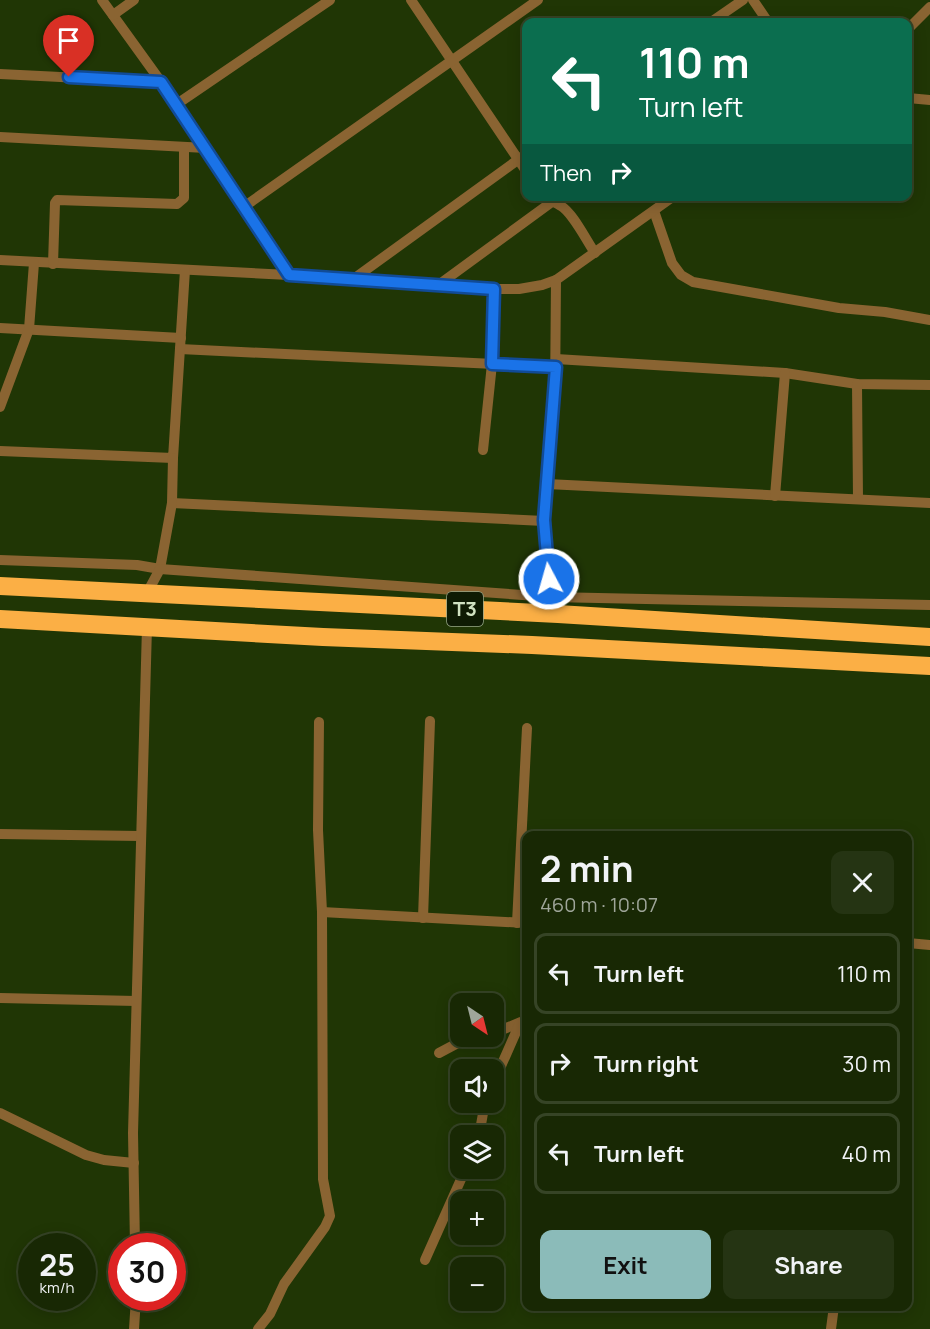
<!DOCTYPE html>
<meta charset="utf-8">
<style>
:root{--surface:#182804;--page:#253413;--text:#f1f3f6;--muted:#9fa69a;--line:#364426;--accent:#8bbbb9}
body{margin:0;font-family:Manrope,sans-serif;background:var(--page);color:var(--text);height:100vh;display:flex;flex-direction:column;font-size:22px;white-space:nowrap}
*{box-sizing:border-box;margin:0}
p{font-size:20px;color:var(--muted)}
.icon{flex:none;width:33px;height:33px;fill:none;stroke:currentColor;stroke-width:2;stroke-linecap:round;stroke-linejoin:round}
.map{position:relative;flex:1;overflow:hidden}
.side{position:absolute;left:522px;top:831px;width:390px;height:480px;display:flex;flex-direction:column;background:var(--surface);border-radius:12px;box-shadow:0 3px 15px #0003,0 0 0 2px var(--line)}
.side>*{flex:none}
.hud{position:absolute;left:522px;top:18px;width:390px;height:183px;border-radius:12px;box-shadow:0 3px 15px #0003,0 0 0 2px var(--line);background:#0b6e4f;color:#fff;overflow:hidden}
.needle{width:39px;rotate:145deg}
.buttons{position:absolute;left:450px;top:993px;display:grid;gap:12px}
.buttons a{display:grid;place-items:center;width:54px;height:54px;border-radius:12px;background:var(--surface);box-shadow:0 3px 15px #0003,0 0 0 2px var(--line);font-size:30px}
.speed{position:absolute;left:18px;top:1233px;display:flex;gap:12px;font-size:30px;font-weight:700;text-align:center}
.speed>*{display:grid;place-content:center;width:78px;height:78px;border-radius:50%;background:var(--surface);box-shadow:0 3px 15px #0003,0 0 0 2px var(--line);line-height:1}
.speed small{font-size:15px;font-weight:400}
.speed .limit{border:9px solid #d22;background:#fff;color:#111}
.pin{position:absolute;display:grid;place-items:center;width:51px;height:51px;color:#fff;margin:-62px -26px;border-radius:50% 50% 50% 0;rotate:-45deg;box-shadow:0 0 6px #0007}
.pin .icon{rotate:45deg}
.me{position:absolute;width:66px;margin:-33px;rotate:354deg;stroke-linejoin:round;filter:drop-shadow(0 0 4px #0008)}
.turn{display:flex;align-items:center;gap:21px;height:126px;padding:0 18px;font-size:27px}
.turn .icon{width:78px;height:78px;stroke-width:2.5}
.turn b{display:block;font-size:42px;line-height:51px}
.then{display:flex;align-items:center;height:57px;padding:0 18px;background:#0003;gap:12px;font-size:22px}
.round{display:grid;place-items:center;flex:none;width:63px;height:63px;border-radius:12px;background:var(--page)}
.head{display:flex;align-items:center;justify-content:space-between;height:102px;padding:0 18px}
h1{font-size:36px;font-weight:700;line-height:45px}
.button{display:flex;gap:12px;margin-top:auto;padding:12px 18px}
.button a{flex:1;height:69px;border-radius:12px;background:var(--accent);color:#111;font-size:24px;font-weight:700;line-height:69px;text-align:center}
.button a+a{background:var(--page);color:var(--text)}
ul{padding:0;list-style:none}
li{display:flex;align-items:center;gap:18px;height:81px;margin:0 12px 9px;padding:0 6px;border:3px solid var(--line);border-radius:12px}
li div{flex:1}
li b{display:block;font-size:22px}
li em{font-style:normal}
.map>svg:first-child{display:block}
.lines{fill:none;stroke-linecap:round;stroke-linejoin:round}
.street{stroke:#8a6432;stroke-width:10}
.highway{stroke:#fbaf45;stroke-width:18}
.route-casing{stroke:#114b97;stroke-width:15}
.route{stroke:#1a73e8;stroke-width:10}
.labels{text-anchor:middle;stroke-width:6;stroke-linejoin:round;paint-order:stroke}
.shield{fill:#0e1b03;stroke:#96a789;stroke-width:1.5}
.shield-label{font-size:20px;font-weight:bold;fill:#d1e3c2}
</style>
<div class="map">
<svg width="930" height="1329" viewBox="0 0 930 1329">
<rect width="100%" height="100%" fill="#203605"/>
<g class="lines">
<g class="street">
<polyline points="102,0 177,104 289,275"/>
<polyline points="411,0 526,171"/>
<polyline points="753,0 768,22"/>
<polyline points="113,15 134,0"/>
<polyline points="711,22 743,0"/>
<polyline points="908,29 930,7"/>
<polyline points="0,74 161,82"/>
<polyline points="908,98 930,100"/>
<polyline points="177,104 330,0"/>
<polyline points="0,137 206,148"/>
<path d="M544 196C550 201 555 202 561 206 573 213 586 240 595 253"/>
<polyline points="245,206 538,0"/>
<polyline points="654,211 672,263 681,275 693,282 839,308 885,312 930,320"/>
<polyline points="0,260 289,275 481,289 519,289 542,285 556,280 674,196"/>
<polyline points="53,264 55,203 57,200 177,204 184,198 184,147"/>
<polyline points="352,280 526,154"/>
<polyline points="437,286 560,196"/>
<polyline points="0,328 181,338"/>
<polyline points="180,349 556,367"/>
<polyline points="556,359 785,373 857,384 930,385"/>
<polyline points="857,384 858,499"/>
<polyline points="0,407 29,329 34,263"/>
<polyline points="483,450 492,364 494,289"/>
<polyline points="0,451 173,458 185,270"/>
<polyline points="173,458 172,503 544,521 555,398 556,280"/>
<polyline points="547,484 930,503"/>
<polyline points="775,496 785,373"/>
<polyline points="544,521 546,562 554,603"/>
<polyline points="0,560 137,565 160,569 172,503"/>
<polyline points="147,593 160,569 551,597 930,605"/>
<polyline points="0,834 140,836"/>
<polyline points="322,912 526,923"/>
<polyline points="423,918 430,721"/>
<polyline points="517,923 527,728"/>
<polyline points="908,943 930,945"/>
<polyline points="0,998 136,1001"/>
<polyline points="494,1033 521,1022"/>
<polyline points="439,1053 471,1036"/>
<polyline points="494,1082 520,1023"/>
<polyline points="0,1113 86,1155 104,1160 134,1163"/>
<polyline points="479,1136 485,1102"/>
<polyline points="135,1246 133,1133 147,627"/>
<polyline points="425,1260 466,1168"/>
<polyline points="134,1329 136,1298"/>
<polyline points="258,1329 270,1314 284,1284 325,1227 330,1216 323,1179 322,912 318,830 319,722"/>
<polyline points="831,1329 834,1306"/>
</g>
<g class="highway">
<polyline points="0,586 558,614 930,637"/>
<polyline points="0,619 323,637 532,645 930,666"/>
</g>
</g>
<g class="lines">
<g class="route-casing">
<polyline id="route" points="69,77 161,82 289,275 494,289 492,364 556,367 544,520 549,579"/>
</g>
<use href="#route" class="route"/>
</g>
<g class="labels">
<rect class="shield" x="447" y="592" width="36" height="34" rx="4.5"/>
<g class="shield-label">
<text x="465" y="616">T3</text>
</g>
</g>
</svg>
<div class="buttons">
<a><svg class="needle" viewBox="-14 -14 28 28"><path d="M0-13l5 13h-10z" fill="#e53935"/><path d="M0 13l5-13h-10z" fill="#9fa69a"/></svg></a>
<a><svg class="icon" aria-label="sound" viewBox="0 0 24 24"><path d="M4 9h4l5-4v14l-5-4H4zM17 9q2 3 0 6"/></svg></a>
<a><svg class="icon" aria-label="layers" viewBox="0 0 24 24"><path d="M12 4l9 5-9 5-9-5zM3 14l9 5 9-5"/></svg></a>
<a>+</a>
<a>−</a>
</div>
<div class="speed"><div>25<small>km/h</small></div><div class="limit">30</div></div>
<div class="pin" style="left:69px;top:77px;background:#d93025"><svg class="icon" aria-label="arrive" viewBox="0 0 24 24"><path d="M6 21V4h12l-3 4 3 4H6"/></svg></div>
<svg class="me" style="left:549px;top:579px" viewBox="-20 -20 40 40"><circle r="17" fill="#1a73e8" stroke="#fff" stroke-width="3"/><path d="M0-11L8 9 0 5-8 9z" fill="#fff"/></svg>
<div class="hud">
<div class="turn"><svg class="icon" aria-label="left" viewBox="0 0 24 24"><path d="M17 20v-9H6M10 6l-5 5 5 5"/></svg><div><b>110 m</b>Turn left</div></div>
<div class="then">Then<svg class="icon" aria-label="right" viewBox="0 0 24 24"><path d="M7 20v-9h11M14 6l5 5-5 5"/></svg></div>
</div>
<section class="side">
<div class="head"><div><h1>2 min</h1><p>460 m · 10:07</p></div><a class="round"><svg class="icon" aria-label="close" viewBox="0 0 24 24"><path d="M6 6l12 12M18 6L6 18"/></svg></a></div>
<ul>
<li><svg class="icon" aria-label="left" viewBox="0 0 24 24"><path d="M17 20v-9H6M10 6l-5 5 5 5"/></svg><div><b>Turn left</b></div><em>110 m</em></li>
<li><svg class="icon" aria-label="right" viewBox="0 0 24 24"><path d="M7 20v-9h11M14 6l5 5-5 5"/></svg><div><b>Turn right</b></div><em>30 m</em></li>
<li><svg class="icon" aria-label="left" viewBox="0 0 24 24"><path d="M17 20v-9H6M10 6l-5 5 5 5"/></svg><div><b>Turn left</b></div><em>40 m</em></li>
</ul>
<div class="button"><a>Exit</a><a>Share</a></div>
</section>
</div>
